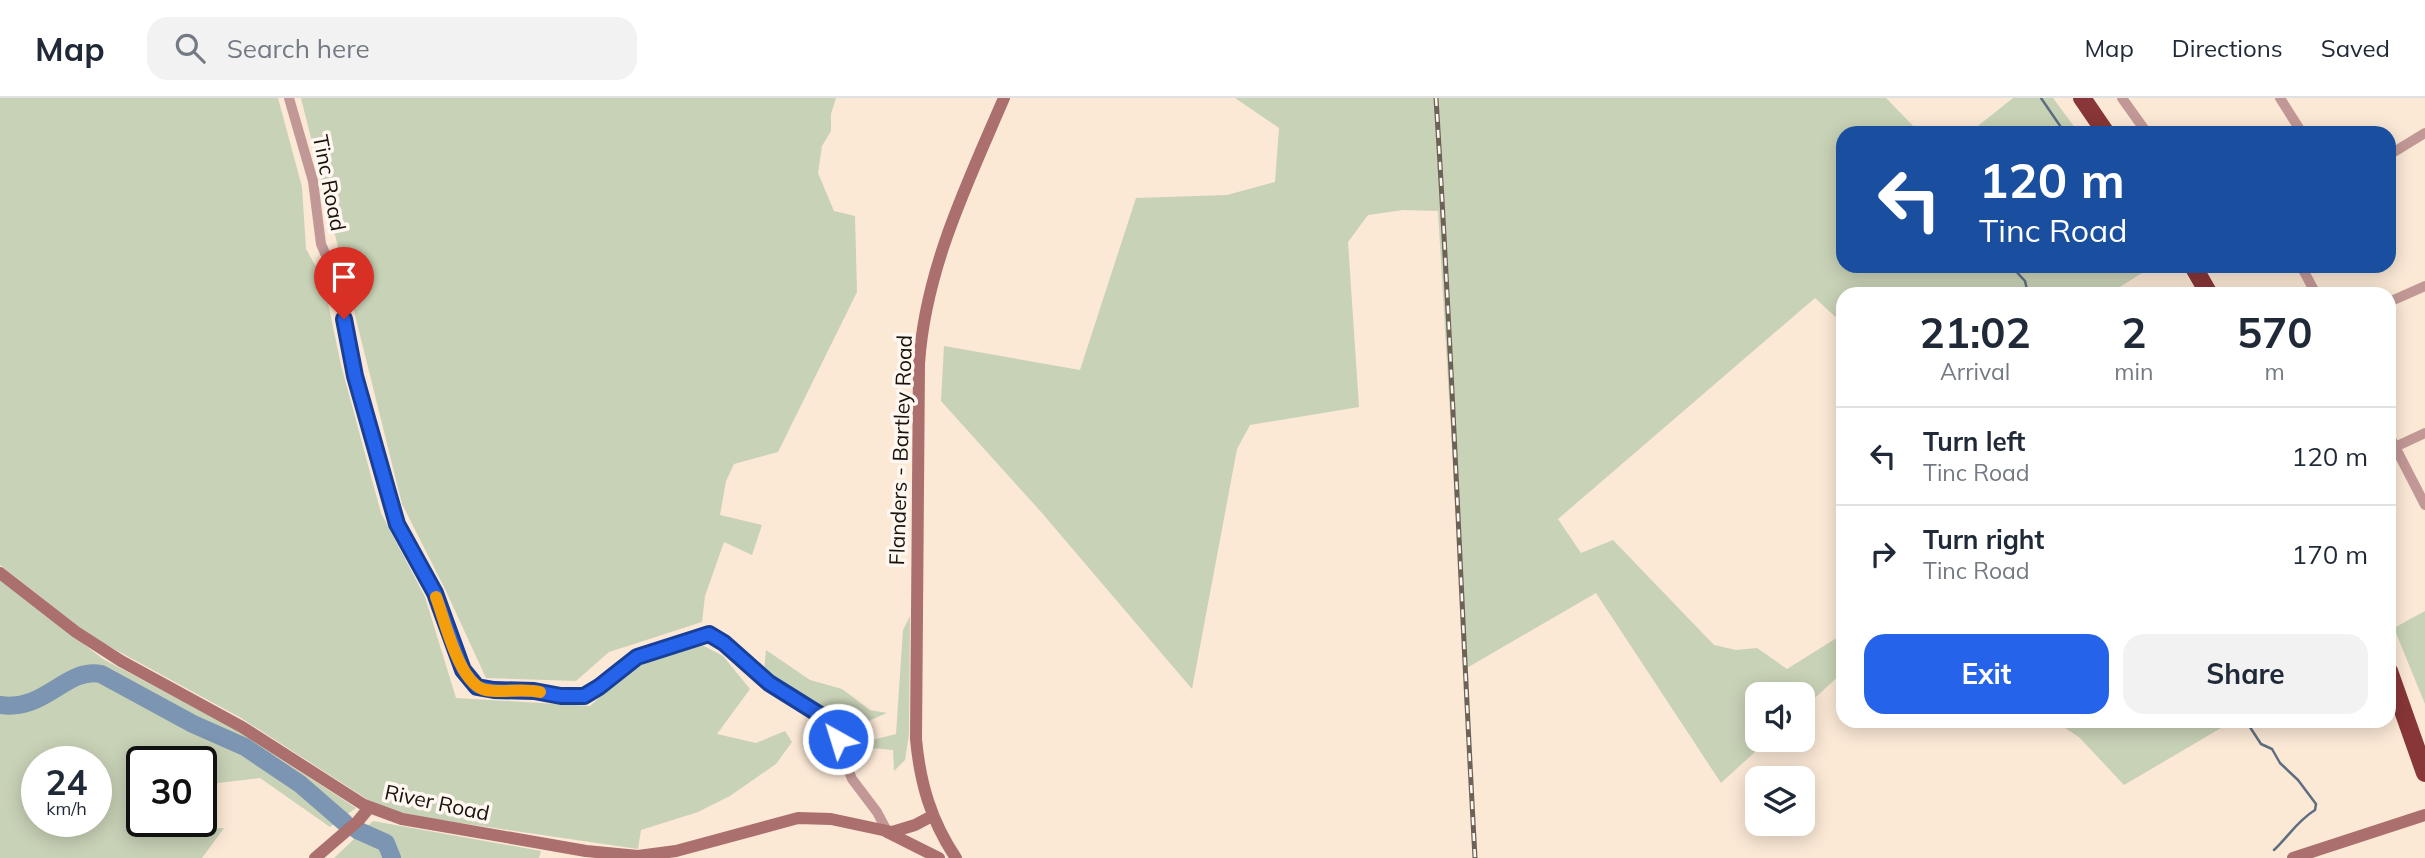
<!DOCTYPE html>
<style>
:root{--surface:#fff;--page:#f2f2f3;--text:#1f2937;--muted:#747a83;--line:#e0e1e3;--accent:#2563eb}
body{margin:0;font-family:Mulish,sans-serif;background:var(--page);color:var(--text);height:100vh;display:flex;flex-direction:column;font-size:26px;white-space:nowrap}
*{box-sizing:border-box;margin:0}
p{font-size:23px;color:var(--muted)}
.icon{flex:none;width:38px;height:38px;fill:none;stroke:currentColor;stroke-width:2;stroke-linecap:round;stroke-linejoin:round}
.map{position:relative;flex:1;overflow:hidden}
.panel{position:absolute;left:1836px;top:189px;width:560px;height:441px;display:flex;flex-direction:column;background:var(--surface);border-radius:21px;box-shadow:0 4px 18px #0003}
.panel>*{flex:none}
.guide{position:absolute;left:1836px;top:28px;width:560px;height:147px;border-radius:21px;box-shadow:0 4px 18px #0003;background:#1a4fa0;color:#fff;overflow:hidden}
.fabs{position:absolute;left:1745px;top:584px;display:grid;gap:14px}
.fabs a{display:grid;place-items:center;width:70px;height:70px;border-radius:14px;background:var(--surface);box-shadow:0 4px 18px #0003;font-size:35px}
.speed{position:absolute;left:21px;top:648px;display:flex;gap:14px;font-size:35px;font-weight:700;text-align:center}
.speed>*{display:grid;place-content:center;width:91px;height:91px;border-radius:50%;background:var(--surface);box-shadow:0 4px 18px #0003;line-height:1}
.speed small{font-size:18px;font-weight:400}
.speed .limit{border:4px solid #111;border-radius:10px;background:#fff;color:#111}
.pin{position:absolute;display:grid;place-items:center;width:60px;height:60px;color:#fff;margin:-72px -30px;border-radius:50% 50% 50% 0;rotate:-45deg;box-shadow:0 0 7px #0007}
.pin .icon{rotate:45deg}
.me{position:absolute;width:77px;margin:-38px;rotate:321deg;stroke-linejoin:round;filter:drop-shadow(0 0 5px #0008)}
.turn{display:flex;align-items:center;gap:24px;height:147px;padding:0 28px;font-size:32px}
.turn .icon{width:91px;height:91px;stroke-width:2.5}
.turn b{display:block;font-size:49px;line-height:60px}
.eta{display:flex;justify-content:space-evenly;align-items:center;height:119px;text-align:center}
.eta b{font-size:42px;font-weight:700;line-height:49px}
.action{display:flex;gap:14px;margin-top:auto;padding:14px 28px}
.action a{flex:1;height:80px;border-radius:21px;background:var(--accent);color:#fff;font-size:28px;font-weight:700;line-height:80px;text-align:center}
.action a+a{background:var(--page);color:var(--text)}
ul{padding:0;list-style:none}
li{display:flex;align-items:center;gap:21px;height:98px;padding:0 28px;border-top:2px solid var(--line)}
li div{flex:1}
li b{display:block;font-size:26px}
li em{font-style:normal}
header{display:flex;align-items:center;gap:42px;box-sizing:border-box;height:98px;padding:0 35px;background:var(--surface);border-bottom:2px solid var(--line)}
header strong{font-size:33px}
nav{display:flex;gap:38px;margin-inline-start:auto;font-size:24px}
.search{width:490px;height:63px;background:var(--page);display:flex;align-items:center;gap:18px;box-sizing:border-box;padding:0 24px;border-radius:21px;color:var(--muted);font-size:26px}
.map>svg:first-child{display:block}
.green{fill:#c8d2b6;fill-rule:evenodd}
.lines{fill:none;stroke-linecap:round;stroke-linejoin:round}
.stream{stroke:#5d6e80;stroke-width:2.5}
.river{stroke:#7b95b2;stroke-width:18}
.street{stroke:#c29896;stroke-width:10}
.secondary{stroke:#ab6f6d;stroke-width:12}
.highway{stroke:#883637;stroke-width:18}
.rail-casing{stroke:#6d6257;stroke-width:5}
.rail{stroke:#fff7f0;stroke-width:2.5;stroke-dasharray:8;stroke-linecap:butt}
.route-casing{stroke:#184099;stroke-width:18}
.route{stroke:#2563eb;stroke-width:12}
.slow{stroke:#f59e0b;stroke-width:12}
.labels{text-anchor:middle;stroke-width:7;stroke-linejoin:round;paint-order:stroke}
.street-label{font-size:21px;fill:#18120c;stroke:#fff7f0}
</style>
<header>
<strong>Map</strong>
<div class="search"><svg class="icon" aria-label="search" viewBox="0 0 24 24"><circle cx="10" cy="10" r="6"/><path d="M15 15l6 6"/></svg>Search here</div>
<nav><a>Map</a><a>Directions</a><a>Saved</a></nav>
</header>
<div class="map">
<svg width="2425" height="760" viewBox="0 0 2425 760">
<rect width="100%" height="100%" fill="#fbe8d5"/>
<g class="green">
<polygon points="0,0 278,0 302,89 306,151 323,181 341,267 381,415 425,499 456,600 590,608 632,570 702,547 723,558 750,591 717,636 756,645 785,633 792,644 776,666 730,698 698,714 641,732 638,751 406,717 373,705 241,620 92,539 0,467"/>
<polygon points="301,0 836,0 831,16 831,33 822,48 818,75 834,113 855,118 857,194 778,354 734,366 726,383 720,417 762,427 752,457 724,444 705,498 702,524 609,554 576,583 486,580 445,491 402,406"/>
<polygon points="1235,0 1886,0 1920,35 1843,35 1843,168 2141,168 2145,173 2109,196 1843,196 1843,226 1815,200 1558,421 1581,455 1613,442 1714,547 1736,552 1757,550 1787,571 1843,536 1843,574 1803,611 1802,597 1757,597 1757,642 1768,642 1721,685 1596,495 1465,571 1438,113 1403,112 1368,117 1348,144 1359,309 1250,327 1237,351 1192,591 1042,415 941,303 944,248 1080,272 1136,100 1227,97 1275,84 1279,30"/>
<polygon points="2013,0 2053,0 2079,35 1969,35"/>
<path d="M0 482 103 561 235 631 356 710 330 729 260 680 201 687V663H142V723H183L192 730H224L202 760H0ZM37 663H96V723H37Z"/>
<polygon points="2425,513 2425,606 2394,530"/>
<polygon points="910,518 909,636 905,662 894,673 893,652 848,648 896,636 903,532"/>
<polygon points="766,552 810,582 842,591 870,612 887,615 859,627 834,617 764,573"/>
<polygon points="2054,623 2233,623 2124,687 2079,639"/>
<polygon points="373,723 541,753 539,760 334,760"/>
</g>
<g class="lines">
<g class="stream">
<polyline points="2041,0 2065,35"/>
<polyline points="2011,168 2025,183 2028,196"/>
<path d="M2246 623 2261 646 2272 651 2280 665 2298 682 2316 706 2315 712C2297 723 2289 738 2274 752"/>
</g>
<g class="river">
<path d="M0 607C45 614 66 569 101 576L193 626 245 649 300 686 345 725"/>
<polyline points="357,732 386,745 392,760"/>
</g>
<g class="street">
<polyline points="289,0 313,83 321,146 339,187 351,262 395,419 401,437 435,495 463,572 472,584 484,592 584,598 599,589 637,559 705,536 712,537 756,574 830,625 852,681 877,714 887,733"/>
<polyline points="2122,0 2147,35"/>
<polyline points="2280,0 2302,35"/>
<polyline points="2389,57 2425,35"/>
<polyline points="2301,168 2316,196"/>
<polyline points="2389,204 2425,188"/>
<polyline points="2389,337 2425,407"/>
<polyline points="2395,349 2425,335"/>
</g>
<g class="secondary">
<polyline points="0,475 76,534 121,563 242,629 364,707 402,721 586,753 638,758 676,753 798,720 831,721 892,734 915,727 932,718"/>
<polyline points="887,734 939,760"/>
<polyline points="315,760 358,723 369,710"/>
<path d="M956 760C931 723 920 685 916 641L919 266C925 172 967 86 1004 0"/>
<polyline points="2293,760 2425,717"/>
</g>
<g class="highway">
<polyline points="2082,0 2106,35"/>
<polyline points="2193,168 2209,196"/>
<polyline points="2389,573 2425,675"/>
</g>
<g class="rail-casing">
<path id="rail" d="M1436 0C1452 253 1461 507 1475 760"/>
</g>
<use href="#rail" class="rail"/>
</g>
<g class="lines">
<g class="route-casing">
<polyline id="route" points="344,221 355,278 397,426 435,495 463,572 477,589 494,592 534,593 561,598 584,598 599,589 637,559 709,536 724,545 769,585 825,620 838,641"/>
</g>
<use href="#route" class="route"/>
<path class="slow" d="M436 499C445 522 459 587 486 592 503 595 522 590 540 594"/>
</g>
<g class="labels">
<g class="street-label">
<text transform="translate(329 85) rotate(79)" y="7">Tinc Road</text>
<text transform="translate(901 352) rotate(-88)" y="7">Flanders - Bartley Road</text>
<text transform="translate(437 705) rotate(12)" y="7">River Road</text>
</g>
</g>
</svg>
<div class="fabs">
<a><svg class="icon" aria-label="sound" viewBox="0 0 24 24"><path d="M4 9h4l5-4v14l-5-4H4zM17 9q2 3 0 6"/></svg></a>
<a><svg class="icon" aria-label="layers" viewBox="0 0 24 24"><path d="M12 4l9 5-9 5-9-5zM3 14l9 5 9-5"/></svg></a>
</div>
<div class="speed"><div>24<small>km/h</small></div><div class="limit">30</div></div>
<div class="pin" style="left:344px;top:221px;background:#d93025"><svg class="icon" aria-label="arrive" viewBox="0 0 24 24"><path d="M6 21V4h12l-3 4 3 4H6"/></svg></div>
<svg class="me" style="left:838px;top:641px" viewBox="-20 -20 40 40"><circle r="17" fill="#2563eb" stroke="#fff" stroke-width="3"/><path d="M0-11L8 9 0 5-8 9z" fill="#fff"/></svg>
<div class="guide">
<div class="turn"><svg class="icon" aria-label="left" viewBox="0 0 24 24"><path d="M17 20v-9H6M10 6l-5 5 5 5"/></svg><div><b>120 m</b>Tinc Road</div></div>
</div>
<section class="panel">
<div class="eta">
<div><b>21:02</b><p>Arrival</p></div>
<div><b>2</b><p>min</p></div>
<div><b>570</b><p>m</p></div>
</div>
<ul>
<li><svg class="icon" aria-label="left" viewBox="0 0 24 24"><path d="M17 20v-9H6M10 6l-5 5 5 5"/></svg><div><b>Turn left</b><p>Tinc Road</p></div><em>120 m</em></li>
<li><svg class="icon" aria-label="right" viewBox="0 0 24 24"><path d="M7 20v-9h11M14 6l5 5-5 5"/></svg><div><b>Turn right</b><p>Tinc Road</p></div><em>170 m</em></li>
</ul>
<div class="action"><a>Exit</a><a>Share</a></div>
</section>
</div>
